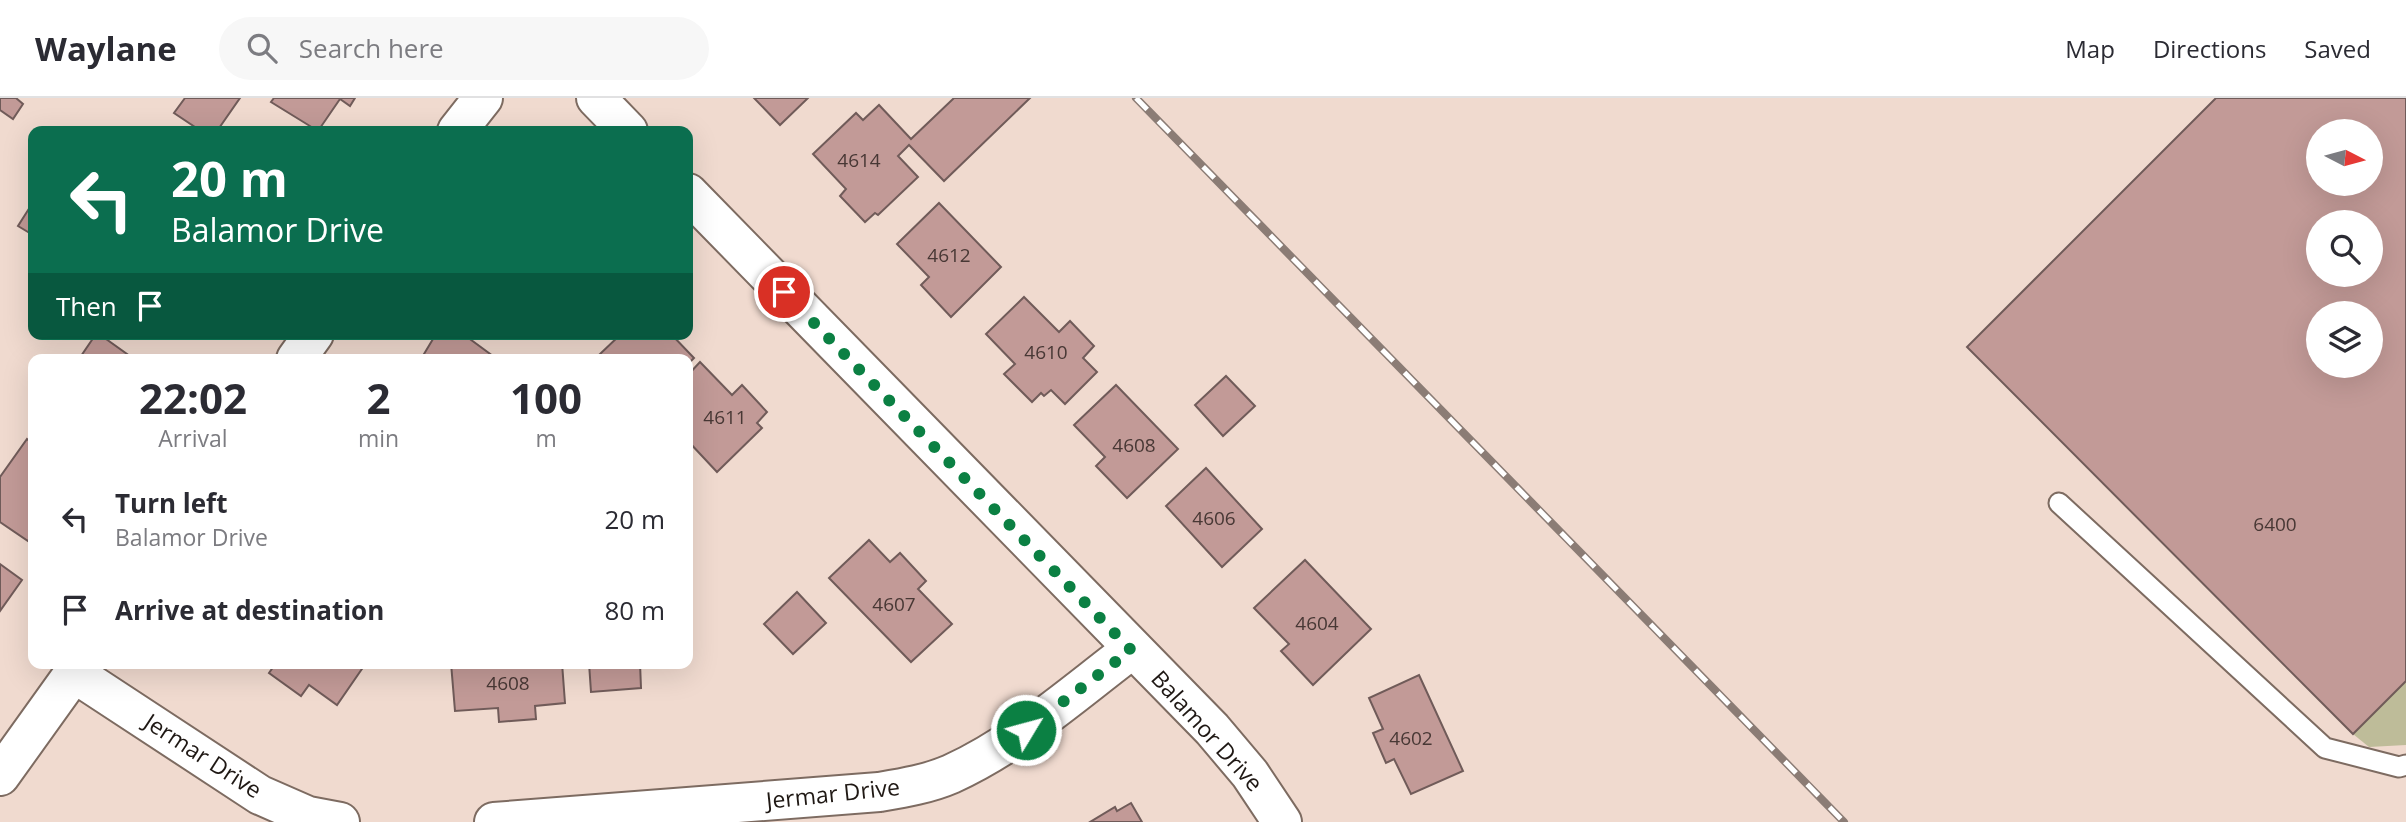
<!DOCTYPE html>
<style>
:root{--surface:#fff;--page:#f7f7f7;--text:#2b2b33;--muted:#7c7c81;--line:#e1e1e2}
body{margin:0;font-family:"Open Sans",sans-serif;background:var(--page);color:var(--text);height:100vh;display:flex;flex-direction:column;font-size:26px;white-space:nowrap}
*{box-sizing:border-box;margin:0}
p{font-size:23px;color:var(--muted)}
.icon{flex:none;width:38px;height:38px;fill:none;stroke:currentColor;stroke-width:2;stroke-linecap:round;stroke-linejoin:round}
.map{position:relative;flex:1;overflow:hidden}
.side{position:absolute;left:28px;top:256px;width:665px;height:315px;display:flex;flex-direction:column;background:var(--surface);border-radius:14px;box-shadow:0 7px 28px #0002}
.side>*{flex:none}
.hud{position:absolute;left:28px;top:28px;width:665px;height:214px;border-radius:14px;box-shadow:0 7px 28px #0002;background:#0b6e4f;color:#fff;overflow:hidden}
.needle{width:46px;rotate:96deg}
.tools{position:absolute;left:2306px;top:21px;display:grid;gap:14px}
.tools a{display:grid;place-items:center;width:77px;height:77px;border-radius:50%;background:var(--surface);box-shadow:0 7px 28px #0002;font-size:35px}
.pin{position:absolute;display:grid;place-items:center;width:60px;height:60px;color:#fff;margin:-30px;border:4px solid #fff;border-radius:50%;box-shadow:0 2px 7px #0007}
.me{position:absolute;width:77px;margin:-38px;rotate:53deg;stroke-linejoin:round;filter:drop-shadow(0 0 5px #0008)}
.turn{display:flex;align-items:center;gap:24px;height:147px;padding:0 28px;font-size:32px}
.turn .icon{width:91px;height:91px;stroke-width:2.5}
.turn b{display:block;font-size:49px;line-height:60px}
.then{display:flex;align-items:center;height:66px;padding:0 28px;background:#0003;gap:14px;font-size:26px}
.eta{display:flex;justify-content:space-evenly;align-items:center;height:119px;text-align:center}
.eta b{font-size:42px;font-weight:700;line-height:49px}
ul{padding:0;list-style:none}
li{display:flex;align-items:center;gap:21px;height:91px;padding:0 28px}
li div{flex:1}
li b{display:block;font-size:26px}
li em{font-style:normal}
header{display:flex;align-items:center;gap:42px;box-sizing:border-box;height:98px;padding:0 35px;background:var(--surface);border-bottom:2px solid var(--line)}
header strong{font-size:33px}
nav{display:flex;gap:38px;margin-inline-start:auto;font-size:24px}
.search{width:490px;height:63px;background:var(--page);display:flex;align-items:center;gap:18px;box-sizing:border-box;padding:0 24px;border-radius:38px;color:var(--muted);font-size:26px}
.map>svg:first-child{display:block}
.green{fill:#bebc99}
.building{fill:#c29a97;stroke:#705b59;stroke-width:2;fill-rule:evenodd}
.lines{fill:none;stroke-linecap:round;stroke-linejoin:round}
.lane-casing{stroke:#7d6b61;stroke-width:23}
.street-casing{stroke:#7d6b61;stroke-width:42}
.lane{stroke:#fff;stroke-width:19}
.street{stroke:#fff;stroke-width:38}
.rail-casing{stroke:#8b7c75;stroke-width:8}
.rail{stroke:#fff;stroke-width:5;stroke-dasharray:16;stroke-linecap:butt}
.route{stroke:#0b8043;stroke-width:12;stroke-dasharray:0 21.6}
.labels{text-anchor:middle;stroke-width:6;stroke-linejoin:round;paint-order:stroke}
.number-label{font-size:19px;fill:#483835}
.street-label{font-size:23px;fill:#1f1814;stroke:#fff}
</style>
<header>
<strong>Waylane</strong>
<div class="search"><svg class="icon" aria-label="search" viewBox="0 0 24 24"><circle cx="10" cy="10" r="6"/><path d="M15 15l6 6"/></svg>Search here</div>
<nav><a>Map</a><a>Directions</a><a>Saved</a></nav>
</header>
<div class="map">
<svg width="2406" height="724" viewBox="0 0 2406 724">
<rect width="100%" height="100%" fill="#f0dacf"/>
<polygon class="green" points="2406,583 2406,647 2369,649 2353,636"/>
<g class="building">
<polygon points="0,0 16,0 23,6 13,21 0,12"/>
<polygon points="185,0 240,0 217,33 201,33 174,15"/>
<polygon points="274,0 355,0 350,8 340,1 318,33 271,4"/>
<polygon points="754,0 808,0 780,27"/>
<polygon points="954,0 1030,0 944,83 909,47 898,58 918,79 878,117 875,115 865,124 840,98 846,91 813,56 856,15 863,22 879,7 911,41"/>
<path d="M2216 0H2406V583L2353 636 1967 249ZM2319 33H2371V86H2319ZM2319 124H2371V177H2319ZM2319 215H2371V268H2319Z"/>
<polygon points="939,105 1001,169 951,219 921,187 929,179 897,146"/>
<polygon points="30,109 33,112 33,137 18,128"/>
<polygon points="1024,199 1059,234 1070,223 1094,248 1083,260 1097,274 1065,306 1051,292 1044,298 1041,295 1032,304 1004,276 1015,266 986,236"/>
<polygon points="96,236 99,236 134,261 79,261"/>
<polygon points="436,236 463,236 497,261 421,261"/>
<polygon points="621,236 671,236 694,260 688,266 688,261 605,261 600,256"/>
<polygon points="700,264 732,297 742,287 767,314 757,325 762,330 717,374 688,343 688,277"/>
<polygon points="1226,278 1255,308 1223,338 1195,307"/>
<polygon points="1116,287 1178,351 1127,400 1096,368 1105,359 1074,327"/>
<polygon points="27,341 33,346 33,435 28,443 0,424 0,379"/>
<polygon points="1206,370 1262,431 1222,469 1166,408"/>
<polygon points="869,442 890,464 900,455 926,483 918,491 952,526 911,564 829,480"/>
<polygon points="1305,462 1371,531 1313,587 1281,553 1289,546 1254,510"/>
<polygon points="0,466 22,482 0,513"/>
<polygon points="797,494 826,525 793,556 764,526"/>
<polygon points="276,565 366,565 337,607 309,587 301,598 269,575"/>
<polygon points="451,565 562,565 565,605 535,608 536,621 499,624 498,610 455,613"/>
<polygon points="589,565 640,565 641,590 591,594"/>
<polygon points="1419,577 1463,673 1411,696 1394,661 1386,665 1373,635 1383,631 1369,600"/>
<polygon points="1131,705 1142,724 1090,724 1115,709 1117,713"/>
</g>
<g class="lines">
<g class="lane-casing">
<polyline id="lane" points="2059,405 2325,650 2399,669 2406,667"/>
</g>
<g class="street-casing">
<g id="street">
<polyline points="596,0 628,33"/>
<polyline points="457,33 483,0"/>
<polyline points="688,95 1212,631 1250,676 1282,724"/>
<polyline points="296,261 314,236"/>
<polyline points="74,575 260,697 308,718 340,724"/>
<polyline points="0,678 81,565"/>
<path d="M494 724 879 694C903 690 928 686 951 676 1017 646 1074 595 1131 552"/>
</g>
</g>
<use href="#lane" class="lane"/>
<use href="#street" class="street"/>
<g class="rail-casing">
<polyline id="rail" points="1136,0 1844,724"/>
</g>
<use href="#rail" class="rail"/>
</g>
<g class="lines">
<polyline class="route" points="784,194 1131,552 1026,632"/>
</g>
<g class="labels">
<g class="number-label">
<text x="859" y="69">4614</text>
<text x="949" y="164">4612</text>
<text x="1046" y="261">4610</text>
<text x="725" y="326">4611</text>
<text x="1134" y="354">4608</text>
<text x="1214" y="427">4606</text>
<text x="2275" y="433">6400</text>
<text x="894" y="513">4607</text>
<text x="1317" y="532">4604</text>
<text x="508" y="592">4608</text>
<text x="1411" y="647">4602</text>
</g>
<g class="street-label">
<text transform="translate(1207 633) rotate(48)" y="8">Balamor Drive</text>
<text transform="translate(203 658) rotate(33)" y="8">Jermar Drive</text>
<text transform="translate(833 696) rotate(-6)" y="8">Jermar Drive</text>
</g>
</g>
</svg>
<div class="tools">
<a><svg class="needle" viewBox="-14 -14 28 28"><path d="M0-13l5 13h-10z" fill="#e53935"/><path d="M0 13l5-13h-10z" fill="#7c7c81"/></svg></a>
<a><svg class="icon" aria-label="search" viewBox="0 0 24 24"><circle cx="10" cy="10" r="6"/><path d="M15 15l6 6"/></svg></a>
<a><svg class="icon" aria-label="layers" viewBox="0 0 24 24"><path d="M12 4l9 5-9 5-9-5zM3 14l9 5 9-5"/></svg></a>
</div>
<div class="pin" style="left:784px;top:194px;background:#d93025"><svg class="icon" aria-label="arrive" viewBox="0 0 24 24"><path d="M6 21V4h12l-3 4 3 4H6"/></svg></div>
<svg class="me" style="left:1026px;top:632px" viewBox="-20 -20 40 40"><circle r="17" fill="#0b8043" stroke="#fff" stroke-width="3"/><path d="M0-11L8 9 0 5-8 9z" fill="#fff"/></svg>
<div class="hud">
<div class="turn"><svg class="icon" aria-label="left" viewBox="0 0 24 24"><path d="M17 20v-9H6M10 6l-5 5 5 5"/></svg><div><b>20 m</b>Balamor Drive</div></div>
<div class="then">Then<svg class="icon" aria-label="arrive" viewBox="0 0 24 24"><path d="M6 21V4h12l-3 4 3 4H6"/></svg></div>
</div>
<section class="side">
<div class="eta">
<div><b>22:02</b><p>Arrival</p></div>
<div><b>2</b><p>min</p></div>
<div><b>100</b><p>m</p></div>
</div>
<ul>
<li><svg class="icon" aria-label="left" viewBox="0 0 24 24"><path d="M17 20v-9H6M10 6l-5 5 5 5"/></svg><div><b>Turn left</b><p>Balamor Drive</p></div><em>20 m</em></li>
<li><svg class="icon" aria-label="arrive" viewBox="0 0 24 24"><path d="M6 21V4h12l-3 4 3 4H6"/></svg><div><b>Arrive at destination</b></div><em>80 m</em></li>
</ul>
</section>
</div>
